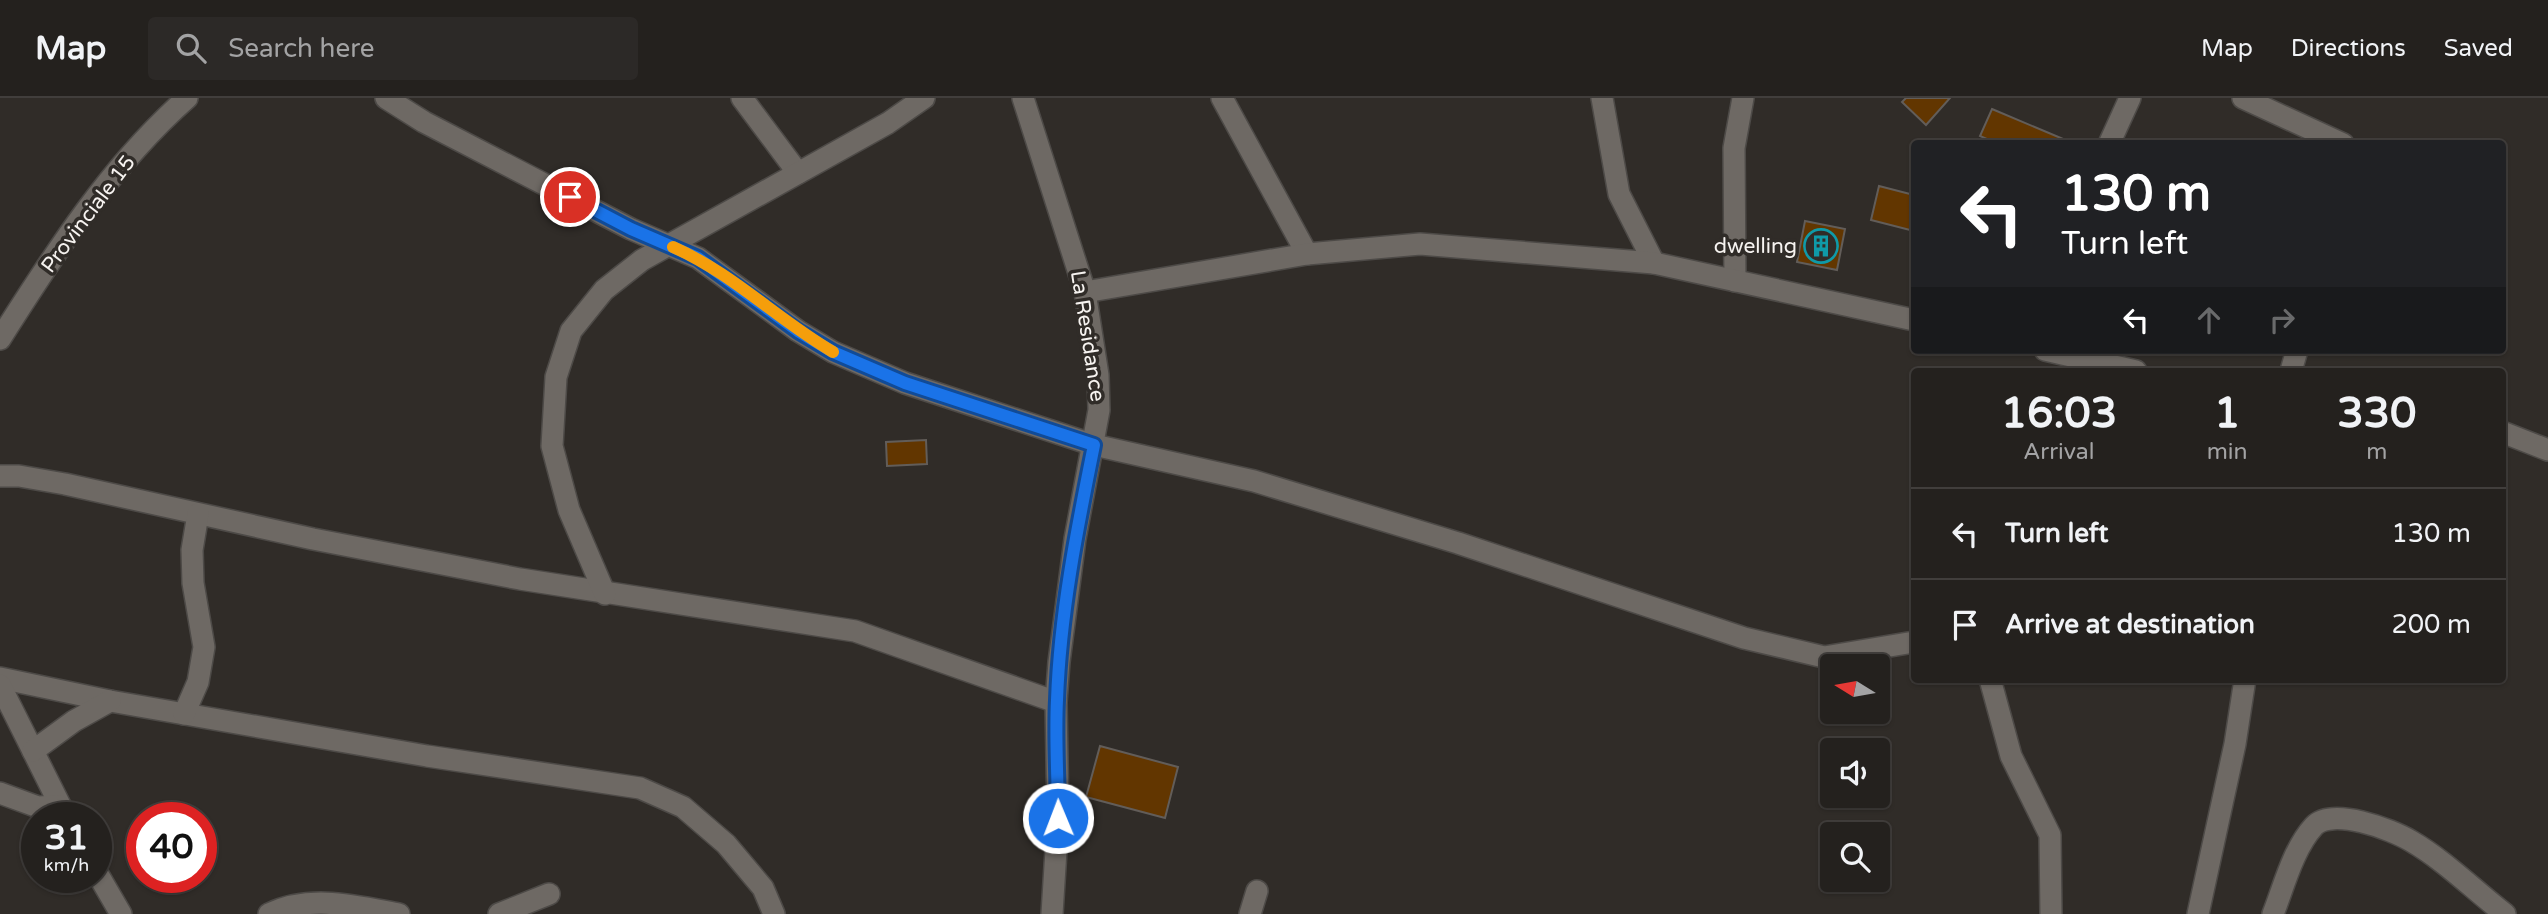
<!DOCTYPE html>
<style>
:root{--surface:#24211e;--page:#2c2927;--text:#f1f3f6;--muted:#a3a3a4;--line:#413e3c}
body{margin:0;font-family:"Varela Round",sans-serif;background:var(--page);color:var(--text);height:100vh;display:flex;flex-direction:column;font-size:26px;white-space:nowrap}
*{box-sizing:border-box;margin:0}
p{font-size:23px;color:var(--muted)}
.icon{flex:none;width:38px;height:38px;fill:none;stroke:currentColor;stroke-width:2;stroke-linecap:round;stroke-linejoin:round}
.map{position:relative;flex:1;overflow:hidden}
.panel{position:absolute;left:1911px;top:270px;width:595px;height:315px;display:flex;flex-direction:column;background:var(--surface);border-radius:7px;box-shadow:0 2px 5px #0004,0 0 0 2px var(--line)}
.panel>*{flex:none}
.hud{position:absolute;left:1911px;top:42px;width:595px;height:214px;border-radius:7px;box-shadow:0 2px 5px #0004,0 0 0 2px var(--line);background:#202124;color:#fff;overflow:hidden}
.needle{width:46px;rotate:281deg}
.fabs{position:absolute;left:1820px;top:556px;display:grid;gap:14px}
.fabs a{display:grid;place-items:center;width:70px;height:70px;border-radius:7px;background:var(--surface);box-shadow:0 2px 5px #0004,0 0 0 2px var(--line);font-size:35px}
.speed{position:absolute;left:21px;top:704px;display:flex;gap:14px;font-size:35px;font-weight:700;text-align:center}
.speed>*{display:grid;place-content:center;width:91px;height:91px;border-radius:50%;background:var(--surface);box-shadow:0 2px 5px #0004,0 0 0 2px var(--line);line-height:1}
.speed small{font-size:18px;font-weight:400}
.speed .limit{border:10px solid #d22;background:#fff;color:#111}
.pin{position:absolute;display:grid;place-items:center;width:60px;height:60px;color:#fff;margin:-30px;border:4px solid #fff;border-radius:50%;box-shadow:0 2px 7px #0007}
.me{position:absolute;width:77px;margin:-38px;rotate:359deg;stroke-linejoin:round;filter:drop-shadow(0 0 5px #0008)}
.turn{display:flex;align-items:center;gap:24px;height:147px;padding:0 35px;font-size:32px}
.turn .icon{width:91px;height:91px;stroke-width:2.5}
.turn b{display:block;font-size:49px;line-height:60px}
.lanes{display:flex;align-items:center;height:66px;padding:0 35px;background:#0003;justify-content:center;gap:35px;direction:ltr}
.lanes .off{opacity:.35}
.eta{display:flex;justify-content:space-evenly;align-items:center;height:119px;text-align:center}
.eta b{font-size:42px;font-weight:800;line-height:49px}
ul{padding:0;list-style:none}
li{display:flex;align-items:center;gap:21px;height:91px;padding:0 35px;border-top:2px solid var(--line)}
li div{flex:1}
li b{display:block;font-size:26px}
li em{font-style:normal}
header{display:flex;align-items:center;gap:42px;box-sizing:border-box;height:98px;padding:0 35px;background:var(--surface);border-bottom:2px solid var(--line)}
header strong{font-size:33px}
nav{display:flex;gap:38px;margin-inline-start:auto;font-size:24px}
.search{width:490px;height:63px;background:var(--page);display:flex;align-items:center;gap:18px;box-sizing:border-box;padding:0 24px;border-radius:7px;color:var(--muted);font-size:26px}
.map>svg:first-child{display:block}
.building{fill:#623600;stroke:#625d59;stroke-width:2}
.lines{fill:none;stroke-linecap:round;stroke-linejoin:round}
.minor-casing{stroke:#4d4a47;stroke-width:24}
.minor{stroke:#6e6964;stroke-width:21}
.route-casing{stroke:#114b97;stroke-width:18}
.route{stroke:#1a73e8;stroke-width:12}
.slow{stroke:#f59e0b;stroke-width:12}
.labels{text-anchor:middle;stroke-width:7;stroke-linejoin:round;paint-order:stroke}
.street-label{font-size:21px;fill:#f6f3f0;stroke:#302c28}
.poi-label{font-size:21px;fill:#f6f3f0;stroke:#302c28;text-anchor:end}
</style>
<header>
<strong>Map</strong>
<div class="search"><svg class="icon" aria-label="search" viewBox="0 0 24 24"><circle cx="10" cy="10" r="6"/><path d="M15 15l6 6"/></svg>Search here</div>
<nav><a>Map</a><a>Directions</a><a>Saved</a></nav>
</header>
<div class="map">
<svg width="2548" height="816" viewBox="0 0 2548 816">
<rect width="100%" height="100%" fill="#302c28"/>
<g class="building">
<polygon points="1906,0 1950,0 1926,27 1902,4"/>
<polygon points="1992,11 2075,46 1998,46 1980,38"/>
<polygon points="1879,88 1914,97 1910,132 1871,122"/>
<polygon points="1805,123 1845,131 1837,172 1797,164"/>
<polygon points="926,342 927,366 887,368 886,344"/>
<polygon points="1100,648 1178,669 1165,720 1086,699"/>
</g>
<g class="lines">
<g class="minor-casing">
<g id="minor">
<polyline points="386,0 424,24 631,131 698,160 798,233 833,254 905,285 1094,347 1254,383 1458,445 1744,540 1824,559 1914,544"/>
<polyline points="742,0 798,75"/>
<polyline points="1023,0 1085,194 1098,277 1099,312 1075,441 1059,564 1056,604 1058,720 1052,816"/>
<polyline points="1222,0 1307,156"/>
<polyline points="1602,0 1619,96 1654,165"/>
<polyline points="2243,0 2343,46"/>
<polyline points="2109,46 2130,0"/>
<polyline points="1735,183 1734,50 1743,0"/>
<polyline points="1085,194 1307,156 1420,146 1654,165 1914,222"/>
<path d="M0 241C54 156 110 68 187 0"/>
<polyline points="2045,252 2136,273"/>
<polyline points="2291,273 2297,252"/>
<polyline points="2502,334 2548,352"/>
<polyline points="0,378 19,378 65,386 313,441 520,481 855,533 1056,604"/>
<polyline points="605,496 569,412 552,348 556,279 571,233 604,192 642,162 888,25 924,0"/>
<polyline points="0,580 110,603 427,658 640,690 683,709 726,746 763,790 774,816"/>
<polyline points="1990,581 2011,658 2050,737 2051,816"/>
<polyline points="0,587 66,719"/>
<polyline points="184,616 198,584 204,549 193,485 192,452 198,416"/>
<polyline points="33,653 74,623 110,603"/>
<polyline points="0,695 38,709 59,708"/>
<polyline points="96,773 121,816"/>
<path d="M269 816C310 796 356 808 399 816"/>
<polyline points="499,816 549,796"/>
<polyline points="1250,816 1257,793"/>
<polyline points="2198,816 2235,646 2245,581"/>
<path d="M2273 816C2284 788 2293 751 2314 728 2332 709 2391 731 2411 743 2444 762 2474 792 2505 816"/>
</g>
</g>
<use href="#minor" class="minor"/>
</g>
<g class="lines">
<g class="route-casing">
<path id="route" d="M570 99 631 131 698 160 798 233 833 254 905 285 1094 347C1077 431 1060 516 1057 602 1055 641 1058 681 1058 720"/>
</g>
<use href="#route" class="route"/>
<path class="slow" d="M673 149C732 175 778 222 833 254"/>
</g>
<defs>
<g id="building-ring" transform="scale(1.75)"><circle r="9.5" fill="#302c28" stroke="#0f9aa8" stroke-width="1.5"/><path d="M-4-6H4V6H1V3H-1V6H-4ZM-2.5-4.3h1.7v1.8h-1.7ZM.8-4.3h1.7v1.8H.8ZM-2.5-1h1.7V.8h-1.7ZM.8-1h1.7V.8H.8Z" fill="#0f9aa8"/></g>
</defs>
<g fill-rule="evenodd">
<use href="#building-ring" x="1821" y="148"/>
</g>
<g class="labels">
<g class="street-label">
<text transform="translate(88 116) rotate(-53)" y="7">Provinciale 15</text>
<text transform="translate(1088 238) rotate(81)" y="7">La Residance</text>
</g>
<g class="poi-label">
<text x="1797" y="155">dwelling</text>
</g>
</g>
</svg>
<div class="fabs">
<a><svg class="needle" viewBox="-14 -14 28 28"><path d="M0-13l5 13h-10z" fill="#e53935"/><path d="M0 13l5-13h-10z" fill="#a3a3a4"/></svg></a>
<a><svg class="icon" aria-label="sound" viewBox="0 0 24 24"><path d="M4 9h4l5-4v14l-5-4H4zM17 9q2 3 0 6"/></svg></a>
<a><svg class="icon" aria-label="search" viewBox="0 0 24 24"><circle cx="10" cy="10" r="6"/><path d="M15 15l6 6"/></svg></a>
</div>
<div class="speed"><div>31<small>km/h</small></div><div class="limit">40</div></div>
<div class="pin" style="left:570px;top:99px;background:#d93025"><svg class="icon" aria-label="arrive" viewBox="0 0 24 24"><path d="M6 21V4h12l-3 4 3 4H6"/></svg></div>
<svg class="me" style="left:1058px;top:720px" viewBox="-20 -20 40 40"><circle r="17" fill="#1a73e8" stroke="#fff" stroke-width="3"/><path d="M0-11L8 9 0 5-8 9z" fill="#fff"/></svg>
<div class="hud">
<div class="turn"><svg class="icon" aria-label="left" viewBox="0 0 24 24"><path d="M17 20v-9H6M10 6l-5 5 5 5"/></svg><div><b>130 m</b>Turn left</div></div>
<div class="lanes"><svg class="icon" aria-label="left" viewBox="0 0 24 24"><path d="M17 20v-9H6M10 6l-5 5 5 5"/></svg><svg class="icon off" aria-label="ahead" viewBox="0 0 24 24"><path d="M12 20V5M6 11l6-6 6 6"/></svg><svg class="icon off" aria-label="right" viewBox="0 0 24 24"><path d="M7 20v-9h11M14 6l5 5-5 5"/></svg></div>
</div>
<section class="panel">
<div class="eta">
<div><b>16:03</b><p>Arrival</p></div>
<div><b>1</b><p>min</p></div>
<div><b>330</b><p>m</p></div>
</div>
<ul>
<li><svg class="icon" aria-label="left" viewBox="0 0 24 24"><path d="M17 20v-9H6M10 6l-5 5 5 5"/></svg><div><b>Turn left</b></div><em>130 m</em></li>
<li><svg class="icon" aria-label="arrive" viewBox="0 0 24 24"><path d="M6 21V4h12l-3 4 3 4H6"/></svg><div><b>Arrive at destination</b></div><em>200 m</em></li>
</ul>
</section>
</div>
